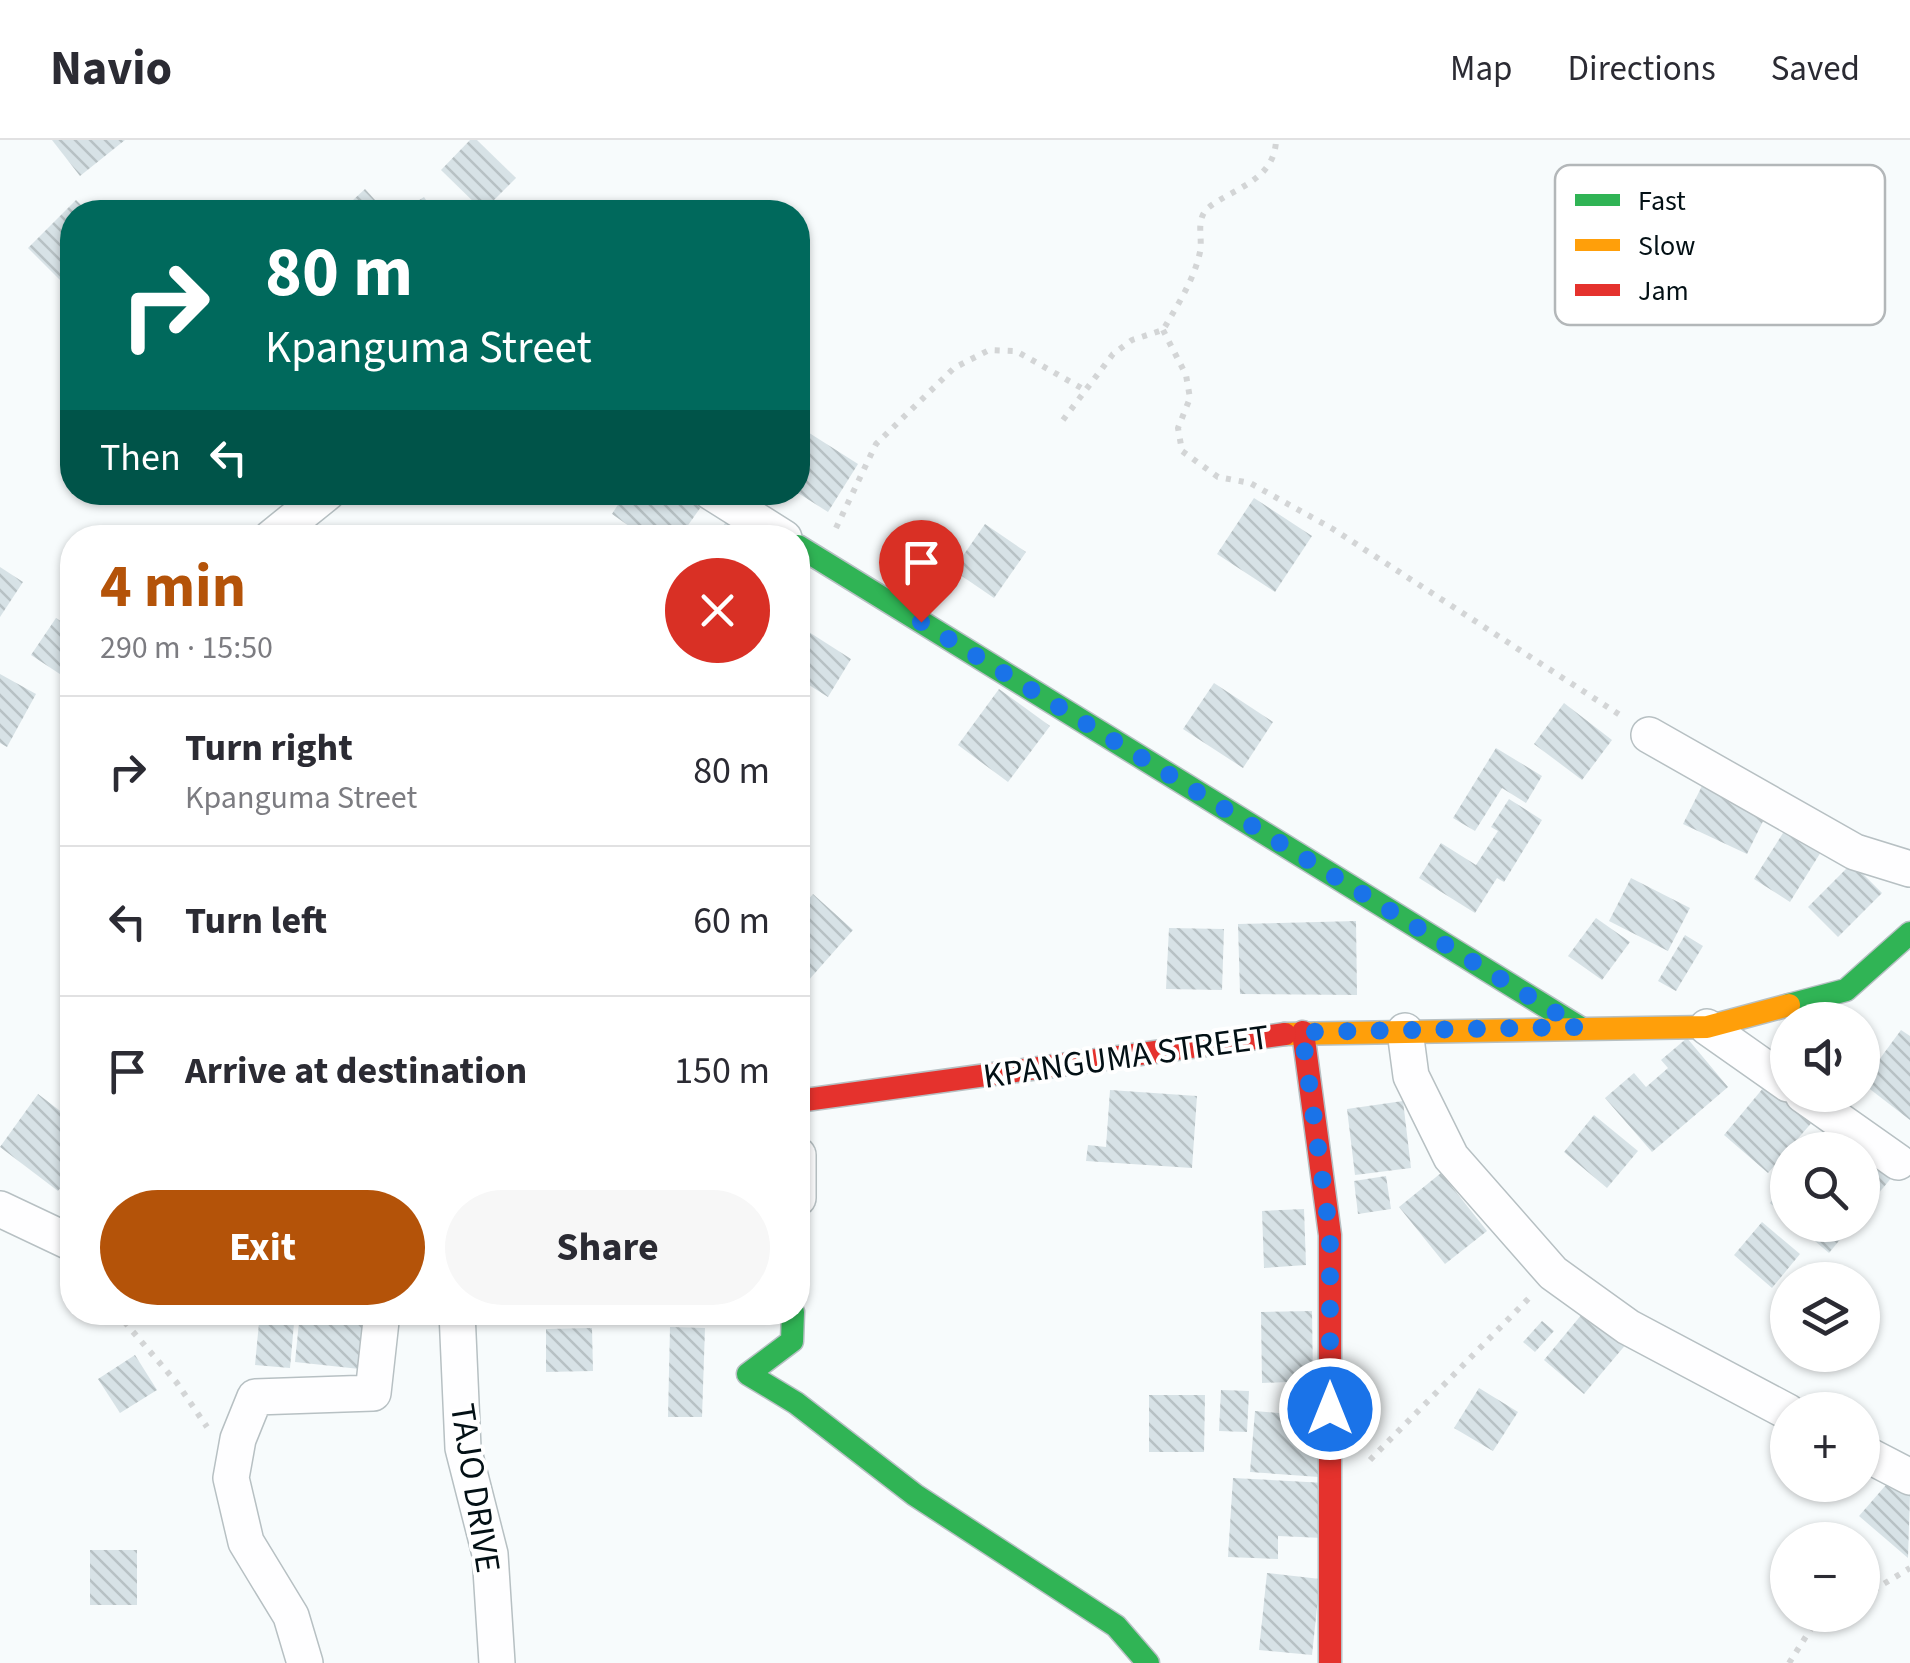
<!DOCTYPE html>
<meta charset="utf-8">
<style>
:root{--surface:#fff;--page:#f7f7f7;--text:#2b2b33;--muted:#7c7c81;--line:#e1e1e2;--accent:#b45309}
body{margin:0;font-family:"Source Sans 3",sans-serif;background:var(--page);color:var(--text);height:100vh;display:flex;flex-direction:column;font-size:38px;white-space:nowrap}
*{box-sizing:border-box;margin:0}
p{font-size:32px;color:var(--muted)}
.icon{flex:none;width:55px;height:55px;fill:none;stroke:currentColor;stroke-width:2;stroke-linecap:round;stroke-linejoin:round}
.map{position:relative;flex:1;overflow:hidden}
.details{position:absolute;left:60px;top:385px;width:750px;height:800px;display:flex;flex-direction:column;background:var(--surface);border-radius:40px;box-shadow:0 2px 8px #0004}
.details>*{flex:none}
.guide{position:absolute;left:60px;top:60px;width:750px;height:305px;border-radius:40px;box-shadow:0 2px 8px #0004;background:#00695c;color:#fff;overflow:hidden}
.fabs{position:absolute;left:1770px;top:862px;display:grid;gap:20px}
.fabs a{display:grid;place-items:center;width:110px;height:110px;border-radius:50%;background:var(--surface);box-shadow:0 2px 8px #0004;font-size:50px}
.pin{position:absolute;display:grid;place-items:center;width:85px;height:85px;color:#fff;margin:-102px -42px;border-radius:50% 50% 50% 0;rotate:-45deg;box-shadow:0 0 10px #0007}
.pin .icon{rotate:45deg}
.me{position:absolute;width:110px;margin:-55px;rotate:0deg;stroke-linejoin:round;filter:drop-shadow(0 0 8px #0008)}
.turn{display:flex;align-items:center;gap:35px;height:210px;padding:0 40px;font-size:45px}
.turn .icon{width:130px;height:130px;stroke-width:2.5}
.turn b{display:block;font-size:70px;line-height:85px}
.then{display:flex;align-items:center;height:95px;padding:0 40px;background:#0003;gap:20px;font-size:38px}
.round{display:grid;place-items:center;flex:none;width:105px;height:105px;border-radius:52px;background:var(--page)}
.overview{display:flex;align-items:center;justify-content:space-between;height:170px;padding:0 40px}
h1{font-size:60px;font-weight:700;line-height:75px;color:var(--accent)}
.button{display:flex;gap:20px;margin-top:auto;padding:20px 40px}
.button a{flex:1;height:115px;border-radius:60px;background:var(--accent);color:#fff;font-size:40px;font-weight:700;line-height:115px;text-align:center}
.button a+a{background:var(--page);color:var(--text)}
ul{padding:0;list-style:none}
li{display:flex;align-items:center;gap:30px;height:150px;padding:0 40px;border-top:2px solid var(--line)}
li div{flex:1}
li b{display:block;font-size:38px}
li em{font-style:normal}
header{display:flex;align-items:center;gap:60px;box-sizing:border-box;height:140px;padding:0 50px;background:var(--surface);border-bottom:2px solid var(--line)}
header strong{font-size:48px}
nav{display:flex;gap:55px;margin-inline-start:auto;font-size:35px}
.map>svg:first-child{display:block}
.building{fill:url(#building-back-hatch)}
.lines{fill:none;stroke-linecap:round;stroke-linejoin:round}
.street-casing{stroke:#b7c0c3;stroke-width:38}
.fast-casing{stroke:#b7c0c3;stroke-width:25}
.slow-casing{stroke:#b7c0c3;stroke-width:25}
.jam-casing{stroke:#b7c0c3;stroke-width:25}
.path{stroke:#d3d5d6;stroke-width:6;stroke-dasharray:5 8;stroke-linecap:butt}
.street{stroke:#fefeff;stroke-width:35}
.fast{stroke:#30b455;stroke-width:22}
.slow{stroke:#ff9f0a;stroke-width:22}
.jam{stroke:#e5322d;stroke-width:22}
.route{stroke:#1a73e8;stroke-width:18;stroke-dasharray:0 32.4}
.labels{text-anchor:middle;stroke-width:8;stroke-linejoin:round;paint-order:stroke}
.street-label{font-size:35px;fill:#031015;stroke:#fff}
.key{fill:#fff;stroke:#b3b7b9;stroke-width:2.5}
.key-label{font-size:28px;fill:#031015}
</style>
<header>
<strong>Navio</strong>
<nav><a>Map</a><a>Directions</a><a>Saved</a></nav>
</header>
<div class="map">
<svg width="1910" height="1523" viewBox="0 0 1910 1523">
<defs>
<pattern id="building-back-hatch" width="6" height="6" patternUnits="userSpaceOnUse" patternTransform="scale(2.5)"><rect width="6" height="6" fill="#d7e2e6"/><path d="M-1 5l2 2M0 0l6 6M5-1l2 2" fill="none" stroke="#b7c1c4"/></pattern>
</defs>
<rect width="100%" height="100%" fill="#f7fbfc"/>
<g class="building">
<polygon points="52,0 125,0 80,36"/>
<polygon points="470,0 477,0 516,38 483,71 441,30"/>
<polygon points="365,49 386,72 340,72"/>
<polygon points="424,57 434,72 401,72"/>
<polygon points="76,60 88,72 72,72 72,132 62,142 28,108"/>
<polygon points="803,289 858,324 828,372 798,353 798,297"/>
<polygon points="626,352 686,352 703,364 679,398 646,398 612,374"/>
<polygon points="1254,358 1312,396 1275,452 1217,414"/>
<polygon points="731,375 762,398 714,398"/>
<polygon points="985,384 1026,412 994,458 953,430"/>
<polygon points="0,427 23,442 0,477"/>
<polygon points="56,478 72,489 72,542 31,515"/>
<polygon points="798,485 851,519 828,557 798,538"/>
<polygon points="0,534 36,554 7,607 0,603"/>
<polygon points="1214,543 1273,582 1243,628 1183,589"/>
<polygon points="999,549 1050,586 1008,642 958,605"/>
<polygon points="1564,563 1612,600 1582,640 1534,604"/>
<polygon points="1496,608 1542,636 1526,663 1502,648 1475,691 1453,678"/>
<polygon points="1705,640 1768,671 1747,714 1683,684"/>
<polygon points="1509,659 1542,680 1504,742 1497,738 1475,773 1419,738 1441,703 1476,725 1498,691 1491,687"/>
<polygon points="1788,685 1824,707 1790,762 1754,739"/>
<polygon points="1852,723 1882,753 1838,797 1808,767"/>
<polygon points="1631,738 1690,768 1668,811 1609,781"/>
<polygon points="813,754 853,790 807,842 798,834 798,771"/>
<polygon points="1596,778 1630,802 1602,840 1568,816"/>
<polygon points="1356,781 1357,855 1240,854 1238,784"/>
<polygon points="1169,788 1224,789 1222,850 1166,849"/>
<polygon points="1685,795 1703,806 1676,851 1658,841"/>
<polygon points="1901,890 1910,896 1910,980 1862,943"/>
<polygon points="1687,898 1728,947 1652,1012 1605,958 1634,933 1646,947 1668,928 1661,920"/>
<polygon points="1769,941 1814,980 1768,1033 1724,995"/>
<polygon points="1110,950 1197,956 1192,1028 1086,1021 1088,1005 1106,1007"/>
<polygon points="38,954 72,980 72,1032 58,1051 0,1007"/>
<polygon points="1403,961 1411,1028 1355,1035 1347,969"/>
<polygon points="1594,975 1638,1011 1607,1048 1564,1012"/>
<polygon points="1834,987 1861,1010 1815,1010"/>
<polygon points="1862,1011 1893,1036 1862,1073"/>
<polygon points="1441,1033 1487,1091 1445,1124 1399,1067"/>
<polygon points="1386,1036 1391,1069 1358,1074 1354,1041"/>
<polygon points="1788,1042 1788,1078 1770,1063"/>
<polygon points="1304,1069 1306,1125 1264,1128 1262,1071"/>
<polygon points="1762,1082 1800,1114 1772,1148 1734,1115"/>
<polygon points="1796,1085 1852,1085 1829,1113"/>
<polygon points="1592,1162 1633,1196 1584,1254 1544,1220"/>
<polygon points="1312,1171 1313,1241 1262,1243 1261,1172"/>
<polygon points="260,1172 295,1172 290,1228 255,1225"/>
<polygon points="300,1172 376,1172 369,1230 295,1222"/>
<polygon points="724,1172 775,1172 774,1183 723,1176"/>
<polygon points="1542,1181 1554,1191 1535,1212 1523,1202"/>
<polygon points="670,1187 705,1188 702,1277 668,1277"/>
<polygon points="592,1188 593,1231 546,1232 546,1189"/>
<polygon points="135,1215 157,1250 120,1273 98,1239"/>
<polygon points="1479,1248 1518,1272 1493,1311 1454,1288"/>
<polygon points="1221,1250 1249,1251 1247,1292 1219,1291"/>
<polygon points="1149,1255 1205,1255 1204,1312 1149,1312"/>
<polygon points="1255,1271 1325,1277 1319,1337 1250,1332"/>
<polygon points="1233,1338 1326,1343 1323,1398 1278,1396 1278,1419 1228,1417"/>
<polygon points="1892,1338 1910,1353 1908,1418 1859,1376"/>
<polygon points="1810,1345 1843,1345 1836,1358"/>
<rect x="90" y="1410" width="47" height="55"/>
<polygon points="1267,1433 1320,1439 1312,1515 1259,1510"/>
</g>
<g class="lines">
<g class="street-casing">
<g id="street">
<polyline points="711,352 784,398"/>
<polyline points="271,398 328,352"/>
<polyline points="1649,595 1855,712 1910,729"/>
<polyline points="1707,887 1788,944"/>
<polyline points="1405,891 1411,936 1451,1017 1553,1133 1628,1187 1788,1272"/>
<polyline points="1803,955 1898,1022"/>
<polyline points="798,1015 798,1058"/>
<polyline points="0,1069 72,1103"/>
<polyline points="457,1172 463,1308 490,1414 497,1523"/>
<polyline points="1862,1312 1910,1337"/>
<polyline points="305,1523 291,1476 246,1402 231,1338 238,1299 255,1257 373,1253 382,1172"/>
</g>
</g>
<g class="fast-casing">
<g id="fast">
<polyline points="798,406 1579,887"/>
<polyline points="1789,865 1846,850 1910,793"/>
<polyline points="793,1172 792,1201 748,1234 796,1263 915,1355 1116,1486 1148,1523"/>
</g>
</g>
<g class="slow-casing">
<polyline id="slow" points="1285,894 1707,887 1789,865"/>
</g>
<g class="jam-casing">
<g id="jam">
<polyline points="1303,892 1330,1095 1330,1523"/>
<polyline points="798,961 1285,894"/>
</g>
</g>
<g class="path">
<polyline points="1163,190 1186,235 1190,258 1178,288 1182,311 1218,337 1250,343 1333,389 1623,577"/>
<path d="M1063 280 1113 214 1132 200 1163 190C1177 166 1194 140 1200 112 1203 97 1195 80 1208 68 1231 49 1275 41 1276 0"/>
<polyline points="836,388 876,304 954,228 989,210 1016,211 1085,250"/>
<polyline points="116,1172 177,1243 207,1287"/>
<polyline points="1370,1320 1533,1154"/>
<polyline points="1862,1457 1910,1428"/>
<polyline points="1789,1523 1814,1484 1830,1475"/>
</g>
<use href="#street" class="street"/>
<use href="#fast" class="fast"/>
<use href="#slow" class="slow"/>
<use href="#jam" class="jam"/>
</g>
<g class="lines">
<polyline class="route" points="921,482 1579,887 1302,892 1330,1094 1330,1269"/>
</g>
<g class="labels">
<g class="street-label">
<text transform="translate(1126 916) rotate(-8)" y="12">KPANGUMA STREET</text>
<text transform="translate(476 1348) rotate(81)" y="12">TAJO DRIVE</text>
</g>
</g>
<rect x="1555" y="25" width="330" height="160" rx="15" class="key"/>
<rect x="1575" y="54" width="45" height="12" fill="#30b455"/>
<rect x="1575" y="99" width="45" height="12" fill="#ff9f0a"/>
<rect x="1575" y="144" width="45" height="12" fill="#e5322d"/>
<g class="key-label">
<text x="1638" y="70">Fast</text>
<text x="1638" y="115">Slow</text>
<text x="1638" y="160">Jam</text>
</g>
</svg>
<div class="fabs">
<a><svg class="icon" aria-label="sound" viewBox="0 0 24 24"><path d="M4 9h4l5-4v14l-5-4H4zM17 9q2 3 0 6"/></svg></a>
<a><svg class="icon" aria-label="search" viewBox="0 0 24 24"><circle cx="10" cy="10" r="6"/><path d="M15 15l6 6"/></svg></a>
<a><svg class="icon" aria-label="layers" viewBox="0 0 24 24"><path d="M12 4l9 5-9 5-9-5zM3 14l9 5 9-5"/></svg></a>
<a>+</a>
<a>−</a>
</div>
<div class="pin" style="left:921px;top:482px;background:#d93025"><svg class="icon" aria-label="arrive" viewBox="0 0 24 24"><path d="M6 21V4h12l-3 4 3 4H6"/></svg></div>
<svg class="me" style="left:1330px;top:1269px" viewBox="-20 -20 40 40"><circle r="17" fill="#1a73e8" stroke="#fff" stroke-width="3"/><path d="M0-11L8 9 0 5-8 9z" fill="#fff"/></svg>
<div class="guide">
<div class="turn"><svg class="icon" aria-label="right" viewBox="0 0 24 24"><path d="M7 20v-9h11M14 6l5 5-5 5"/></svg><div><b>80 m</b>Kpanguma Street</div></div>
<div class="then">Then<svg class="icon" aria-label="left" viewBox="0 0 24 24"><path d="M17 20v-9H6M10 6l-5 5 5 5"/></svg></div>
</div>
<section class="details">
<div class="overview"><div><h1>4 min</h1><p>290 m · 15:50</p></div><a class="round" style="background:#d93025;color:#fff"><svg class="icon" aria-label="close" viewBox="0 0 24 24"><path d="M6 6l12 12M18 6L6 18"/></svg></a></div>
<ul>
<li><svg class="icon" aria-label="right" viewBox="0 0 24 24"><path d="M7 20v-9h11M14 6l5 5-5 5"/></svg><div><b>Turn right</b><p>Kpanguma Street</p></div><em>80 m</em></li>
<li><svg class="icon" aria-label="left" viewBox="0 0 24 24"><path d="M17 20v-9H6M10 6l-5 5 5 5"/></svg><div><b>Turn left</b></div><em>60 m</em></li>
<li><svg class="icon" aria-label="arrive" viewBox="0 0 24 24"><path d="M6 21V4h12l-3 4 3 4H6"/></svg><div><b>Arrive at destination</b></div><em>150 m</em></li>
</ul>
<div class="button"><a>Exit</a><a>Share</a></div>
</section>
</div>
